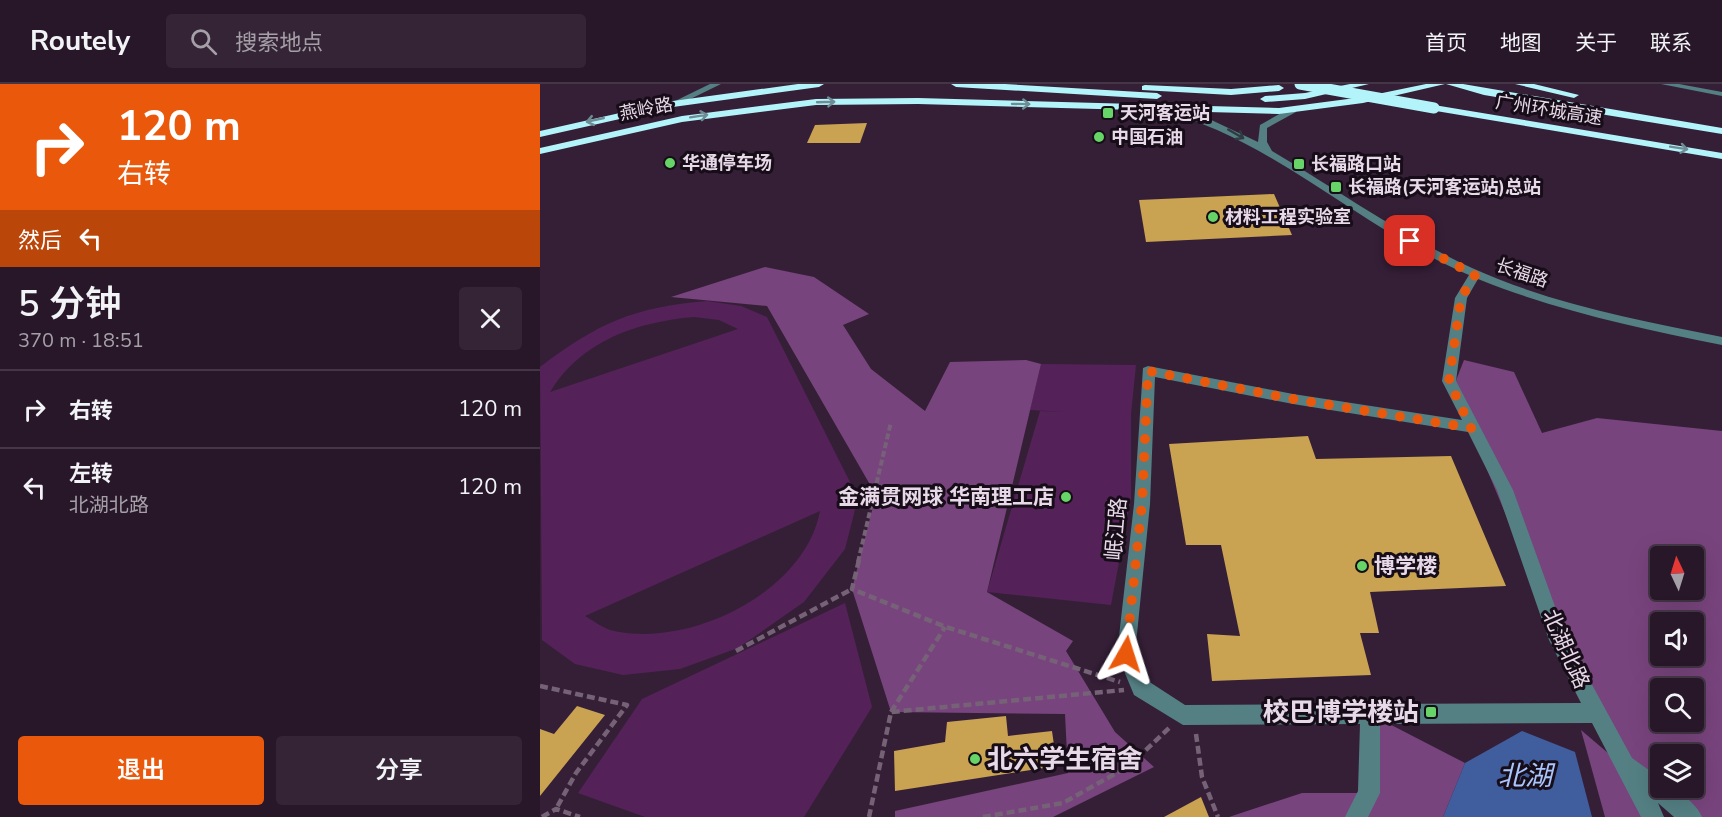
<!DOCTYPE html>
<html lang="zh">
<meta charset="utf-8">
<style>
:root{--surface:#281729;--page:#342435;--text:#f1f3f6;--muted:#a59fa8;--line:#443646;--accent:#ea580c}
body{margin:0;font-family:"Nunito Sans","Noto Sans SC",sans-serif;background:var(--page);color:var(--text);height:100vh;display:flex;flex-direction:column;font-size:22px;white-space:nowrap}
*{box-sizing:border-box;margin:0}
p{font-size:20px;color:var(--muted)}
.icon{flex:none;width:33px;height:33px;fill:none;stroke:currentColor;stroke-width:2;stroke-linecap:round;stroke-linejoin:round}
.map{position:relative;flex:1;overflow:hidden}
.sheet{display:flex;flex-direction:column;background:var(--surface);width:540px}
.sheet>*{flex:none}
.guide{background:#ea580c;color:#fff;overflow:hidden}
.needle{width:39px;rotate:356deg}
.fabs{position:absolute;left:1110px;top:462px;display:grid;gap:12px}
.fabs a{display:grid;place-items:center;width:54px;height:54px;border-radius:6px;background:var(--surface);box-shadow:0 6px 24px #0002,0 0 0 2px var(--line);font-size:30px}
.pin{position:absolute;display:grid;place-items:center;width:51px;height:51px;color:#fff;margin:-26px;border-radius:12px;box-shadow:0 3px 9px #0006}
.me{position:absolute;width:66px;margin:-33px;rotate:6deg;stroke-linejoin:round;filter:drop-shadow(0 0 4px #0008)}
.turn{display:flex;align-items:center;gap:21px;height:126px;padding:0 18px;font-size:27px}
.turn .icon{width:78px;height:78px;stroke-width:2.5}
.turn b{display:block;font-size:42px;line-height:51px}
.then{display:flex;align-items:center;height:57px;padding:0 18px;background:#0003;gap:12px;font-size:22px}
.round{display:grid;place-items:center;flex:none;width:63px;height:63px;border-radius:6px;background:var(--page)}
.summary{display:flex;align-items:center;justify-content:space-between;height:102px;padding:0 18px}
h1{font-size:36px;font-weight:600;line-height:45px}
.primary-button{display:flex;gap:12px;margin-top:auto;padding:12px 18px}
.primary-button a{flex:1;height:69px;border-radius:6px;background:var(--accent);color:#fff;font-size:24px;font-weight:600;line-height:69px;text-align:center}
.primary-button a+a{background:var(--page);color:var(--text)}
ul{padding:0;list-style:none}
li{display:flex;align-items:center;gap:18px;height:78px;padding:0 18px;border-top:2px solid var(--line)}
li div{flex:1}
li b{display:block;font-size:22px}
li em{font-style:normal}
header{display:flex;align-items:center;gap:36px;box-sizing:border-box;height:84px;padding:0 30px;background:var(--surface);border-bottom:2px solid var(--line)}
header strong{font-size:28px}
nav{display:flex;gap:33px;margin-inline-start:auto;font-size:21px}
.search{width:420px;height:54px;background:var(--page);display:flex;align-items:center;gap:15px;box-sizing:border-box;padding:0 21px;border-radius:6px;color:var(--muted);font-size:22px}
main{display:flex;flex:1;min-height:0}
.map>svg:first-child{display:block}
.green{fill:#542259;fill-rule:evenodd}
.forest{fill:#78447d;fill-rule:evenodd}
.water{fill:#405e9e}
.building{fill:#c9a252}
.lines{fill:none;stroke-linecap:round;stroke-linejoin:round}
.path-far1{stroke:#766277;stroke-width:4;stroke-dasharray:6 3;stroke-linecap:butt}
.path{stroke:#766277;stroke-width:4.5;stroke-dasharray:8 4;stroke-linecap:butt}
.minor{fill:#548084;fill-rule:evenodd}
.highway{fill:#b3f4fa;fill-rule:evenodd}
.highway-bridge{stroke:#b3f4fa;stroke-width:11}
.oneway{stroke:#6d8c94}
.oneway2{stroke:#2f3b43}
.route{stroke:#ea580c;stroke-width:10;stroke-dasharray:0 18}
.poi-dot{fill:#66d466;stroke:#170d18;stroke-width:2}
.labels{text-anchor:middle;stroke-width:6;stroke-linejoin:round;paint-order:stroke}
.far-street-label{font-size:18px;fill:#e8d9e9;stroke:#170d18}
.far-poi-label{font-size:18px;font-weight:bold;fill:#e8d9e9;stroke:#170d18;text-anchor:start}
.poi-label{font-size:21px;font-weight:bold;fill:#e8d9e9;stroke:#170d18;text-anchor:end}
.street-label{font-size:21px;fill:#e8d9e9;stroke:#170d18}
.near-poi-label{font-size:26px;font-weight:bold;fill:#e8d9e9;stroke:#170d18;text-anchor:end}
.near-water-label{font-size:27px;font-style:italic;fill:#aac5fc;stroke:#170d18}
</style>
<header>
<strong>Routely</strong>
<div class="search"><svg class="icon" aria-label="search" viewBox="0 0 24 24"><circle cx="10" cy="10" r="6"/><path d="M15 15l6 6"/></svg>搜索地点</div>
<nav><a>首页</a><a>地图</a><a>关于</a><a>联系</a></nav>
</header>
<main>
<section class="sheet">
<div class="guide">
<div class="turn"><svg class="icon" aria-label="right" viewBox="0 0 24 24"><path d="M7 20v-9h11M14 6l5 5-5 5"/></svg><div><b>120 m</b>右转</div></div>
<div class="then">然后<svg class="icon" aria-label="left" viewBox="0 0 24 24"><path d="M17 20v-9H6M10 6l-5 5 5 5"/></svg></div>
</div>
<div class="summary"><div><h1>5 分钟</h1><p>370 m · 18:51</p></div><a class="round"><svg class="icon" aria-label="close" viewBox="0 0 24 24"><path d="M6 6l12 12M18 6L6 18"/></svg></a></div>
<ul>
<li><svg class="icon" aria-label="right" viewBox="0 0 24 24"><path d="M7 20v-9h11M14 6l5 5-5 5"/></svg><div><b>右转</b></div><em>120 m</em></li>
<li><svg class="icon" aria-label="left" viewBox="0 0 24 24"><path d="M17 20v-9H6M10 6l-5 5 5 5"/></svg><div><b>左转</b><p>北湖北路</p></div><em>120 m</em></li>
</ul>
<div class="primary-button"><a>退出</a><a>分享</a></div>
</section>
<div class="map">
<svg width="1182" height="733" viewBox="0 0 1182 733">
<rect width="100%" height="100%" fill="#351f37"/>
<g class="green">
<path d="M167 217 201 222 227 233 318 414 305 465 264 518 198 564 140 585 83 591 35 580 2 556 0 283C58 239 94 223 167 217ZM154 233 179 236 198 245 10 308C41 257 96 238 154 233ZM280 427C265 508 150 564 74 547 64 545 54 537 45 532Z"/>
<polygon points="501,280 596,281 591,330 591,414 571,521 447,508 500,327 525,328 490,326"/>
<polygon points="305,519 332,623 264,733 105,733 38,709 102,615"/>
</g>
<g class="forest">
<polygon points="225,183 274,193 329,230 303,241 331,285 385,327 410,278 486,276 501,280 447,508 533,557 526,567 575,648 614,683 513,733 355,733 355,727 528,689 525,630 351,628 312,505 336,411 227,222 131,213"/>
<path d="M924 276 974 288 1002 349 1057 334 1182 347V733H1148L1085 678 1018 556 913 304ZM1120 472H1154V506H1120ZM1120 538H1154V572H1120ZM1120 604H1154V638H1120ZM1120 670H1154V704H1120Z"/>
<polygon points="830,630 925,679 903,733 689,733 762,709 828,709"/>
<polygon points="1041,646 1102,698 1119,733 1065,733"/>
</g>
<polygon class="water" points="982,647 1035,668 1052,733 903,733 925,679"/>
<g class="building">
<polygon points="327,39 320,59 267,59 275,41"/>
<polygon points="734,110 752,151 606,158 599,116"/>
<polygon points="768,352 776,375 911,372 966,502 830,508 839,549 820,549 831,591 672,597 667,550 700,552 681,461 646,461 629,360"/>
<polygon points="37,622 65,631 0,712 0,645 14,650"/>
<polygon points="466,632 468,652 512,647 517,682 355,707 354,667 405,658 407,638"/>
<polygon points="661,713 669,733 624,733"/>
</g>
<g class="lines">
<polyline class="path-far1" points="318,478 351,338"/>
<g class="path">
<polyline points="319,476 312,505 406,543 580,598"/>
<polyline points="196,567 312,505"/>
<polyline points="0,602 87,621 36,689 16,725"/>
<polyline points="351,628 405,543"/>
<polyline points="656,650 662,693 678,733"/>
<polyline points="2,733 16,725 40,733"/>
<polyline points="329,733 351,628 584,606"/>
<polyline points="443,733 523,719 589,682 630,643"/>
</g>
<g class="minor">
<polygon points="170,0 181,0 136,22 129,20"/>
<polygon points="1121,0 1139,0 1182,8 1182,12"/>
<path d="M622 21 665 33 718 58 720 41 750 24H756V28L727 44V58L732 67C799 107 862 152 932 184 1011 220 1098 236 1182 253V261C1099 244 1017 227 938 195L927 214 916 297 973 406 1026 553 1092 674 1120 694V704C1136 704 1156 718 1162 733H1134L1118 719 1124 733H1101L1052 639 840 640V709L828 733H805L818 707 820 640 643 641 594 611 577 570 594 420 603 284 608 282 753 310 922 336 902 297 915 214 929 191C821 145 733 54 619 26L618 24ZM615 293 753 320 928 348 957 406 1009 556 1041 619 645 621 608 597 595 570 610 420Z"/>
</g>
<g class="highway">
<polygon points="258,0 284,0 279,3 133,23 0,53 0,47 133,17"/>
<polygon points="411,0 465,0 617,9 622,12 617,15 416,3"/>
<polygon points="810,0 829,0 765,15 725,18 720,15 725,12 765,9"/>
<polygon points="886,0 905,0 823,19 739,30 378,20 276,21 142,38 0,70 0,64 142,32 276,15 378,14 739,24 823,13"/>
<polygon points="906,0 923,0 1182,44 1182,50 944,11"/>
<polygon points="975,0 994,0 1039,11 1034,14"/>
<polygon points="605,1 691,5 739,1 744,4 739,7 691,11 602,6 602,2"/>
<polygon points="894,21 1182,69 1182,75 890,26 890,22"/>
</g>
<polyline class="highway-bridge" points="760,0 894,24"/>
</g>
<defs><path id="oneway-shaft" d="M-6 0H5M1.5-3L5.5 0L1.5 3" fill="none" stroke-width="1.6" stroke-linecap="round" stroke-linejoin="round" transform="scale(1.5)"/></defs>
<g class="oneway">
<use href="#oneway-shaft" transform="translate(286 18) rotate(-2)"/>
<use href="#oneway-shaft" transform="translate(481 20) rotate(1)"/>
<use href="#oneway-shaft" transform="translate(159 32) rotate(-9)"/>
<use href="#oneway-shaft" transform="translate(55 36) rotate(167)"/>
<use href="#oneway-shaft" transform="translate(1139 64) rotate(9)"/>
</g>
<use class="oneway2" href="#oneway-shaft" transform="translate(696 50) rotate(30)"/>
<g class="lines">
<polyline class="route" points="586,570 602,420 608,287 753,315 931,344 909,297 921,214 935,191 870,157"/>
</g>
<g class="poi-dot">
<rect x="562" y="23" width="12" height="12" rx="3"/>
<circle cx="559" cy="53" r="6"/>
<circle cx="130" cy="79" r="6"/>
<rect x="753" y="74" width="12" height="12" rx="3"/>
<rect x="790" y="97" width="12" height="12" rx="3"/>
<circle cx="673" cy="133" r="6"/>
<circle cx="526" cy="413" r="6"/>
<circle cx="822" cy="482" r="6"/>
<rect x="885" y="622" width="12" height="12" rx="3"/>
<circle cx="435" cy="675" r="6"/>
</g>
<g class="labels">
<g class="far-street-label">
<text transform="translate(106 25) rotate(-11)" y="6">燕岭路</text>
<text transform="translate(1009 26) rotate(9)" y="6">广州环城高速</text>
<text transform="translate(982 189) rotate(19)" y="6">长福路</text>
</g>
<g class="far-poi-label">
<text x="580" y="35">天河客运站</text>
<text x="571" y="59">中国石油</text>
<text x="142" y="85">华通停车场</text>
<text x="771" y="86">长福路口站</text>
<text x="808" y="109">长福路(天河客运站)总站</text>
<text x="685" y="139">材料工程实验室</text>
</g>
<g class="poi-label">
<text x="514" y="420">金满贯网球 华南理工店</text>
<text x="834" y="489" text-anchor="start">博学楼</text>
</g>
<g class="street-label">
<text transform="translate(576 445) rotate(-85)" y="7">岷江路</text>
<text transform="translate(1026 565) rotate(66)" y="7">北湖北路</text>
</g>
<g class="near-poi-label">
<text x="879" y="637">校巴博学楼站</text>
<text x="447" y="684" text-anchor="start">北六学生宿舍</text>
</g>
<g class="near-water-label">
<text x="985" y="701">北湖</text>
</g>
</g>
</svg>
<div class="fabs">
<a><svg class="needle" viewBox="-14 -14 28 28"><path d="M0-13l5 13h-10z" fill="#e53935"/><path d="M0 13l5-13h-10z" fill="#a59fa8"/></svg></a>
<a><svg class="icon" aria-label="sound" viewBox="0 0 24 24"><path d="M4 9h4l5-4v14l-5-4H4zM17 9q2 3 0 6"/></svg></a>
<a><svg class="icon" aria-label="search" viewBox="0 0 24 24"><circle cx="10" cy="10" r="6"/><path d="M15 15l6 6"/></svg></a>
<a><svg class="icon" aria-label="layers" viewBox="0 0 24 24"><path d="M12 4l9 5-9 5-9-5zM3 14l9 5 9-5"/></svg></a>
</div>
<div class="pin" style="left:870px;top:157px;background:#d93025"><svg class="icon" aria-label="arrive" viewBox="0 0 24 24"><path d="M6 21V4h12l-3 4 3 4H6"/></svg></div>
<svg class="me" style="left:586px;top:570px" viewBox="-20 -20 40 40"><path d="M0-17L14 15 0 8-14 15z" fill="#ea580c" stroke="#fff" stroke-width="4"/></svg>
</div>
</main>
